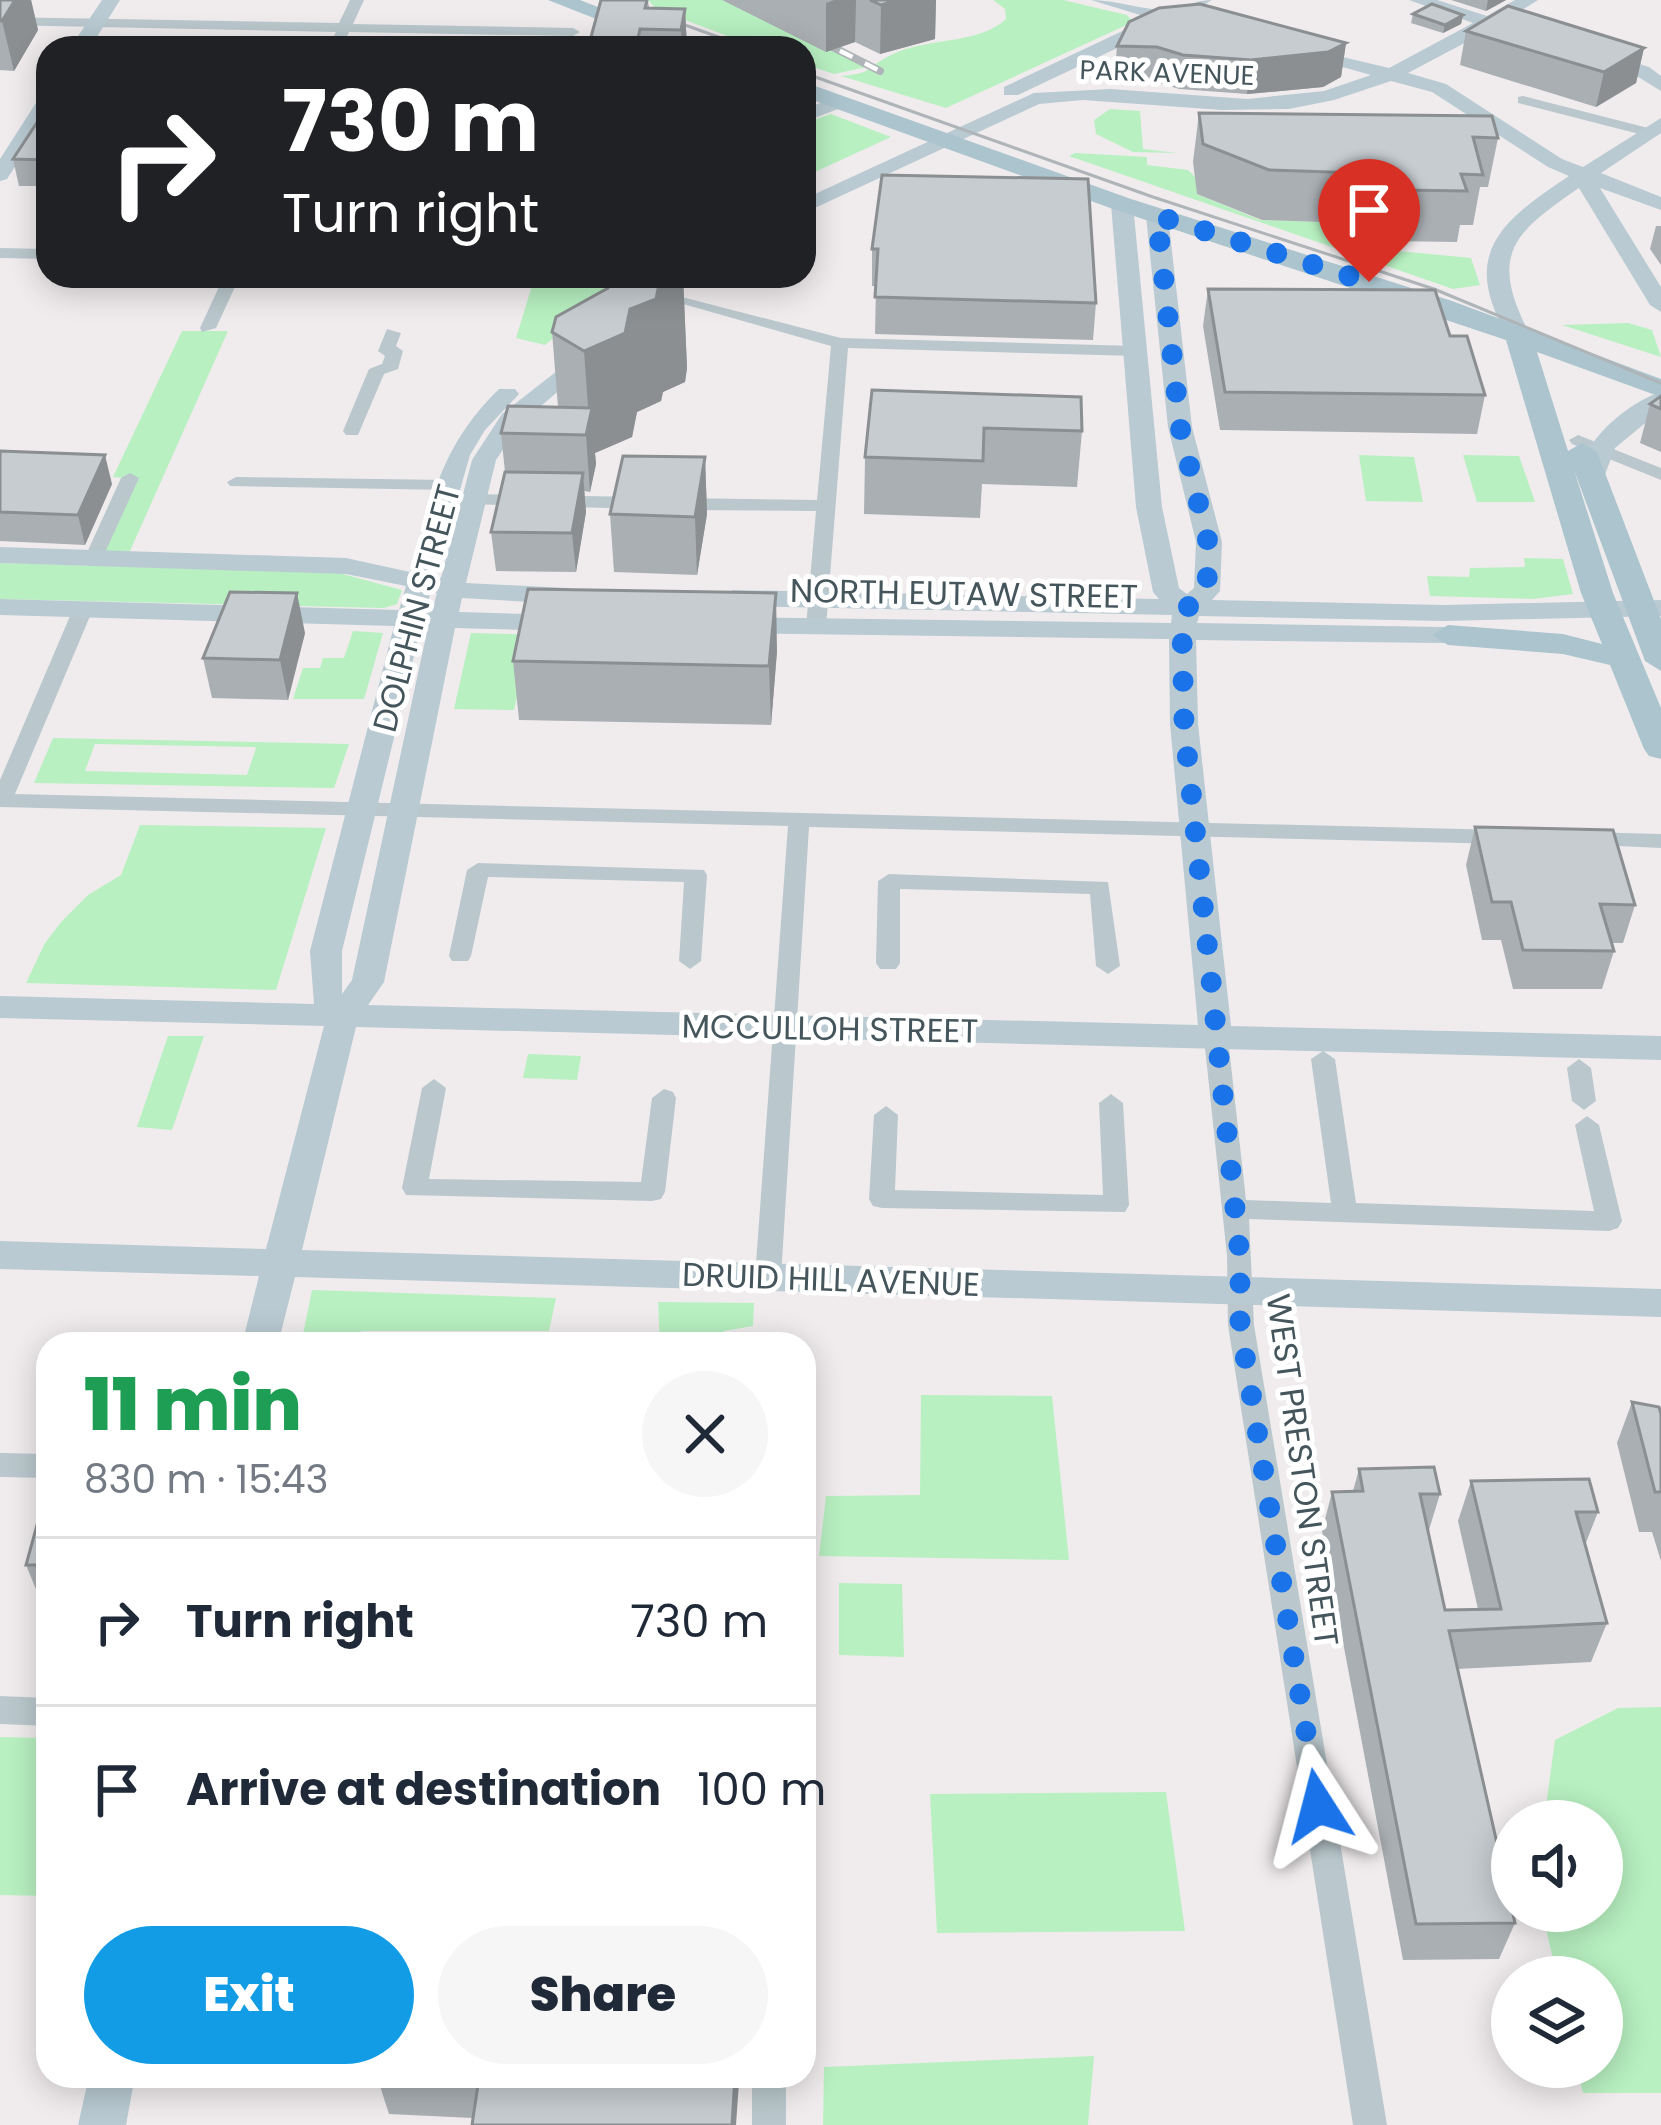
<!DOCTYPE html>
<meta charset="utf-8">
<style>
:root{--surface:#fff;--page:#f6f6f7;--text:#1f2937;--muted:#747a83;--line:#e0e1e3;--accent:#119ce5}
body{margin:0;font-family:Poppins,sans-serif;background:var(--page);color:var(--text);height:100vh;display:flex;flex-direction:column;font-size:45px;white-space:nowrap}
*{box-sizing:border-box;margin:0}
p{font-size:39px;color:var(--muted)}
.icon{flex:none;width:66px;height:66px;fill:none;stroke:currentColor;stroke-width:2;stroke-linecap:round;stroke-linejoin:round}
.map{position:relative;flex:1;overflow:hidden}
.sheet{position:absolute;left:36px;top:1332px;width:780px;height:756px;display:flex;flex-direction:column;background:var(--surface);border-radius:36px;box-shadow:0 6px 30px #0003}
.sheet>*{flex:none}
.top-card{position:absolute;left:36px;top:36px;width:780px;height:252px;border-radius:36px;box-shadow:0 6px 30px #0003;background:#202124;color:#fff;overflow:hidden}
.tools{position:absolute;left:1491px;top:1800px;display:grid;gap:24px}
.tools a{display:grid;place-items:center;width:132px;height:132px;border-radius:50%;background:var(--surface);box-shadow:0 6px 30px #0003;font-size:60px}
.pin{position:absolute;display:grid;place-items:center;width:102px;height:102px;color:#fff;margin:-123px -51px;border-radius:50% 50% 50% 0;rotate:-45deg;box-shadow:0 0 12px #0007}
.pin .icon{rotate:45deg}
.me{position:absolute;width:132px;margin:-66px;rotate:351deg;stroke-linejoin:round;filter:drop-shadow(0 0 9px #0008)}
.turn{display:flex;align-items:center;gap:42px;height:252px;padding:0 48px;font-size:54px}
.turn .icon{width:156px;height:156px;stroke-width:2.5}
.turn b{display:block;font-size:84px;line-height:102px}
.round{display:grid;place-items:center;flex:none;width:126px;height:126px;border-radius:63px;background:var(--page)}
.overview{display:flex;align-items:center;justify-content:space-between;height:204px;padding:0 48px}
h1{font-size:72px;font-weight:800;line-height:90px;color:#1e9e55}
.cta{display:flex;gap:24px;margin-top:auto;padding:24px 48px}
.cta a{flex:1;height:138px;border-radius:72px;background:var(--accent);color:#fff;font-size:48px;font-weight:800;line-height:138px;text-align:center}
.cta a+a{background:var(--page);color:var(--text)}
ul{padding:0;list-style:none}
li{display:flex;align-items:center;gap:36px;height:168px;padding:0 48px;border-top:3px solid var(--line)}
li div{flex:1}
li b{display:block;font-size:45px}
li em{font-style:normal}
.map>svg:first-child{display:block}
.green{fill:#b8f0c1;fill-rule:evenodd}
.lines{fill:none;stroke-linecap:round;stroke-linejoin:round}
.street{fill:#bac8cd;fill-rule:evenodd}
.secondary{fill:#b9cad2;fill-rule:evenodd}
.primary{fill:#abc4cd;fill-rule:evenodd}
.tram{stroke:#aeb4b8;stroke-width:3}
.rail-casing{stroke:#aeb4b8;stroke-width:8}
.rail{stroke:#fff;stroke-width:4.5;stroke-dasharray:14;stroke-linecap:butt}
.wall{fill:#aaafb3}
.shaded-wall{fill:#8b8f92}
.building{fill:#c6ccd0;stroke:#8b8f92;stroke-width:3}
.route{stroke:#1a73e8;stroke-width:21;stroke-dasharray:0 37.8}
.labels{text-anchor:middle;stroke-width:10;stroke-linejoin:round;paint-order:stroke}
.far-street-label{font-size:27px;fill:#44555b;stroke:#fff}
.street-label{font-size:33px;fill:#44555b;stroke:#fff}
</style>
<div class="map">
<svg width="1661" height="2125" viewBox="0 0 1661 2125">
<rect width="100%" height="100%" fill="#f0eced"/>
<g class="green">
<polygon points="648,0 733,0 867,67 834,74 804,64 804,48 759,48 656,9"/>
<path d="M993 0H1063L1127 15 1133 22 946 108 841 76C875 73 865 68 891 55 926 37 979 45 1006 19L1005 9Z"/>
<polygon points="1110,109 1140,111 1143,149 1177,153 1133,152 1096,134 1094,120"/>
<polygon points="831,114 891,137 804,177 804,123"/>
<polygon points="1075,153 1147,157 1147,165 1188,170 1198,180 1197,194 1260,220 1348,223 1353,237 1388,250 1471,258 1480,285 1453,289 1069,156"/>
<polygon points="535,276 569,276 607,286 609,292 545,345 516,338"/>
<polygon points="1628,323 1652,330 1661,357 1562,325"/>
<polygon points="182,331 228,331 130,551 99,551 126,478 113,477"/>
<polygon points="1359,455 1414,457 1423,502 1366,501"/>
<polygon points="1463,455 1519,456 1535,502 1477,502"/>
<polygon points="1524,558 1563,559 1573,594 1533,599 1430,596 1427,576 1469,577 1470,568 1525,567"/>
<polygon points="0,563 339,573 402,590 397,604 384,608 0,599"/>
<polygon points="353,631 383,633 364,699 293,699 303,668 320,668 323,658 344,658"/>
<polygon points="471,633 623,637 528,646 514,710 454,709"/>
<path d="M53 738 349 744 334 788 34 783ZM95 744 255 747 256 748 247 775 85 771Z"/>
<polygon points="140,825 326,828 276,990 26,983 45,943 62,921 88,895 121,875"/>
<polygon points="168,1036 204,1036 172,1130 137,1127"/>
<polygon points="528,1054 581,1056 577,1080 523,1078"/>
<polygon points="312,1290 556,1298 549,1331 361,1331 357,1344 301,1344"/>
<polygon points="658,1302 754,1303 753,1326 724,1331 723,1344 660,1344"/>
<polygon points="921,1395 1052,1396 1069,1560 819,1556 826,1496 920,1495"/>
<polygon points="839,1583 902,1584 904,1657 839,1655"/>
<polygon points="1661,1707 1661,2093 1583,2093 1577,2067 1602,2067 1602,1977 1557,1977 1542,1911 1602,1911 1602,1821 1544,1821 1555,1740 1618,1708"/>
<polygon points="0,1737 48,1738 48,1896 0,1895"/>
<polygon points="1166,1792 1185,1931 937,1933 930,1794"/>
<polygon points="1094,2056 1088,2125 823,2125 824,2067"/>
</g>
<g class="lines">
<g class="street">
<polygon points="350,0 364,0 353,24 573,28 580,32 573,36 349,32 342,48 328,48 336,32 0,25 0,17 339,23"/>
<polygon points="1523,96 1652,129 1654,132 1647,136 1518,103 1518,97"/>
<polygon points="0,248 48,249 48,259 0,258"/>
<polygon points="224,276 240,276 216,328 202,332 200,328"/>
<polygon points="655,290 841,338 1136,346 1144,351 1136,356 848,348 826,627 816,633 806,627 816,511 678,510 669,504 678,498 817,500 831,346 655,296"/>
<polygon points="387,329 401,333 396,346 403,351 398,369 384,374 358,435 346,435 343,431 369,369 382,364 385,356 378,351"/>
<polygon points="1578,435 1661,468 1661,480 1572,444 1569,440"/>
<polygon points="130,473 139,478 103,557 94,563 87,561 85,557 121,478"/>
<polygon points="236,477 448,480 457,485 448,490 230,486 227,482"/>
<polygon points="472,494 643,497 652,503 643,509 465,504 463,500"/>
<polygon points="83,603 93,609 15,794 1503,830 1514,837 1503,844 809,827 781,1277 777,1284 759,1284 755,1277 788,826 0,807 0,780 73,609"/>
<polygon points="1585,832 1661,834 1661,848 1577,844 1574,839 1577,834"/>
<polygon points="478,863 704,870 707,875 701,961 690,969 679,961 684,882 488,877 471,956 468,961 452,961 449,956 467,870"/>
<polygon points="889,874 1108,882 1120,966 1108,974 1096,966 1090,894 900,889 900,963 896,969 880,969 876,963 878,881"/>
<polygon points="1216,1030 1228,1038 1246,1200 1331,1203 1311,1059 1323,1051 1335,1059 1356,1203 1594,1211 1575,1125 1587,1116 1599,1125 1622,1221 1618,1228 1609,1231 1249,1219 1254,1325 1387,2125 1353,2125 1228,1325 1227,1256 1204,1038"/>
<polygon points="1579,1059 1591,1068 1596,1101 1584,1110 1572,1101 1567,1068"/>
<polygon points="434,1079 446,1088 429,1179 641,1182 652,1098 664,1089 673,1092 676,1098 665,1192 661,1199 652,1201 406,1195 402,1188 422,1088"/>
<polygon points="1111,1094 1123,1103 1129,1205 1125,1212 882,1208 873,1206 869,1199 874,1115 886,1106 898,1115 895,1190 1103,1195 1099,1103"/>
<polygon points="0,1453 48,1454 48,1478 0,1477"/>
<polygon points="0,1696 48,1698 48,1726 0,1724"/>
<rect x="752" y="2076" width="34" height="49"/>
</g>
<g class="secondary">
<polygon points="102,0 120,0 90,48 70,48"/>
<path d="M1091 0C1116 0 1139 9 1163 10 1178 10 1194 0 1212 0L1186 15 1202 19V27L1170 23 1018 95H1004V87L1150 18Z"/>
<path d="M1409 0H1437L1487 16 1515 0H1538L1504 21V29H1491L1408 73 1446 84 1562 159 1583 167 1661 118V133L1601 173 1661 197V210L1600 188 1661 287V312L1650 305 1579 188C1511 234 1489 256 1530 335L1518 342 1510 340C1458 255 1500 222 1569 176L1548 167 1432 92 1391 81 1334 100 1289 109 1222 110 1083 100 1039 104 804 213V199L1034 93 1111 89 1247 99 1324 91 1371 75 1296 54V46L1389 68 1473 23Z"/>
<polygon points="1597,51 1649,67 1661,76 1661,91 1635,75 1590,61 1587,57"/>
<polygon points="48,93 48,115 7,179 0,181 0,159 41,95"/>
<polygon points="839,96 849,102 846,106 804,122 804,109"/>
<path d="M1122 198 1133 204 1162 507 1179 588 1187 594 1194 588 1196 542 1168 427 1146 216 1157 210 1168 216 1192 427 1222 542 1220 591 1212 600 1444 605 1661 600V616L1444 621 1199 616 1197 623 1444 627 1458 635 1444 643 1196 640 1198 724 1231 1026 1661 1036V1060L356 1027 302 1250 1661 1289V1317L295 1277 278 1344H242L259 1276 0 1269V1241L266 1249 324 1026 0 1018V996L314 1004 310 951 394 626 0 615V599L399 610 406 586 346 574 0 563V547L346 558 410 572C434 495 440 447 499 389H515L519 394 485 430 470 455 435 577 441 578 472 460 502 414 589 346 597 348V358L520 424 496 460 466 583 567 588 580 596 567 604 462 598 459 612 562 615 576 623 562 631 455 628 384 982 368 1005 1198 1025 1170 724 1169 639 733 633 719 625 733 617 1171 623 1172 615 733 606 720 598 733 590 1159 599 1153 592 1136 507 1111 204ZM431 592 437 593 432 611H425ZM421 627H428L352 980 342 994V951Z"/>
<path d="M1661 392V410L1615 448 1600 488H1582C1568 451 1629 401 1661 392Z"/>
<polygon points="89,2076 135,2076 126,2125 78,2125"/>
</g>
<g class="primary">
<polygon points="548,0 580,0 702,48 670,48"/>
<polygon points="804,82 1131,199 1452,301 1661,379 1661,397 1537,352 1568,451 1582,443 1597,452 1661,619 1661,671 1645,661 1574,470 1613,593 1661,708 1661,759 1649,756 1644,749 1610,665 1563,654 1448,645 1432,635 1448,625 1563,634 1602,644 1581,593 1506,340 1113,209 804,97"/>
</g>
<g class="tram">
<polyline points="637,0 660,16 749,48"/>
<polyline points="804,73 1153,197 1434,289 1661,383"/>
</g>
<g class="rail-casing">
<polyline id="rail" points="740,0 880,71"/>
</g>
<use href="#rail" class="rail"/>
</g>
<g class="wall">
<polygon points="0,0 31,0 38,30 14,71 0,70"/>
<polygon points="648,0 649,8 685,9 687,48 588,48"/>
<polygon points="722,0 936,0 935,39 880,54 855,42 826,52"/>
<polygon points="1451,0 1506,0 1486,11"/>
<polygon points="1413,14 1463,15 1461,24 1443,33 1411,23"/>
<polygon points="1466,31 1644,48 1636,83 1596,107 1460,65"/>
<polygon points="1346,43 1341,77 1323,87 1247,94 1179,89 1154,81 1114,80 1117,46"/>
<polygon points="1199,113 1498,138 1488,187 1480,187 1473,225 1460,225 1457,242 1391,241 1383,236 1380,224 1262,220 1197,194 1193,162"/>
<polygon points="48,118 48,186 19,186 13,159"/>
<polygon points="1656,226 1661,226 1661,265 1650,249"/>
<polygon points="872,249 1096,303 1093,340 875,334 876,286 872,286"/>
<polygon points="610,276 683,276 687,368 685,382 663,392 661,401 637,412 632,437 595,453 596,464 590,492 584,491 586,512 576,572 496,571 491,532 505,472 501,433 558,407 552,332 608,288"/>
<polygon points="1208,289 1450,336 1485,395 1477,434 1220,430 1203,326"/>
<polygon points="872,390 1082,431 1077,487 982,484 980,518 864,514 865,457"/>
<polygon points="1661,396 1661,452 1640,443 1650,404"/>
<polygon points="0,451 112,484 85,545 0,541"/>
<polygon points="705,457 707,514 697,575 614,572 610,514"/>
<polygon points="305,633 288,700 212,698 203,658"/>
<polygon points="777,651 771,725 519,720 513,661"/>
<polygon points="1475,827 1635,905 1623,943 1612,943 1614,951 1602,989 1513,989 1501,940 1482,940 1466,865"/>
<polygon points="1632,1402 1661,1414 1661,1561 1652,1532 1639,1532 1617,1443"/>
<polygon points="1359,1469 1440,1494 1428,1533 1445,1610 1478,1609 1458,1521 1471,1481 1598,1512 1585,1545 1607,1623 1591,1662 1457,1669 1515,1923 1499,1959 1403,1960 1322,1531 1332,1492 1353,1491"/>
<polygon points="48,1485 48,1604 42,1604 26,1565"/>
<polygon points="378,2076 739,2076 739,2082 473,2118 389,2114 378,2080"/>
</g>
<g class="shaded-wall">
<polygon points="15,0 31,0 38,30 14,71 2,21"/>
<polygon points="834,0 856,0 855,42 826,52 826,3"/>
<polygon points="898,0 936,0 935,39 880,54 881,5"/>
<polygon points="1488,0 1506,0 1486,11"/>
<polygon points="685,9 687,48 682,48 681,30"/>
<polygon points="1463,15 1461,24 1443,33 1445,25"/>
<polygon points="1346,43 1341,77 1323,87 1247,94 1251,60"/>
<polygon points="1644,48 1636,83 1596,107 1604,72"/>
<polygon points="681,276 683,276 687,368 685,382 663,392 661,401 637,412 632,437 595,453 596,464 590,492 586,435 589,420 584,351 630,309 658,289"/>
<polygon points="105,455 112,484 85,545 78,515"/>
<polygon points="705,457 707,514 697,575 695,517"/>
<polygon points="583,473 586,512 576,572 572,533"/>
<polygon points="297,593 305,633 288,700 280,660"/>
<polygon points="776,593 777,651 771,725 769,666"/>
<polygon points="735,2076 739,2076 739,2082 736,2125 732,2125"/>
</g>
<g class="building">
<polygon points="0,0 15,0 2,21 0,21"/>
<polygon points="601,0 647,0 645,8 685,9 681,30 640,29 636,48 588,48"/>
<polygon points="870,0 898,0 881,5"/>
<polygon points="1200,4 1346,43 1328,52 1251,60 1183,55 1157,47 1117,46 1129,22 1159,8"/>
<polygon points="1432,4 1463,15 1445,25 1413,14"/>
<polygon points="1508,6 1644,48 1604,72 1466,31"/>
<polygon points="1199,113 1492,116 1498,138 1473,137 1483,175 1461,174 1467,191 1400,190 1391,186 1388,174 1269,170 1203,144"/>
<polygon points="40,118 48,118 48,160 13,159"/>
<polygon points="882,175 1088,179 1096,303 875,297 878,249 872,249"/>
<polygon points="610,276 681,276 680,280 658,289 656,299 630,309 625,333 584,351 552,332 556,317 608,288"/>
<polygon points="1208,289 1435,290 1450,336 1467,336 1485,395 1225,392"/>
<polygon points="872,390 1081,397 1082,431 984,428 983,461 865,457"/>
<polygon points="1661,396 1661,409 1650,404"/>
<polygon points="508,406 592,408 586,435 501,433"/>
<polygon points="0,451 105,455 78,515 0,512"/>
<polygon points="623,456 705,457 695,517 610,514"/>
<polygon points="505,472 583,473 572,533 491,532"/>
<polygon points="528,589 776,593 769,666 513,661"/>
<polygon points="230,592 297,593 280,660 203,658"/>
<polygon points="1475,827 1613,830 1635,905 1600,904 1614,951 1523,950 1511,902 1492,902"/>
<polygon points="1632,1402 1659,1407 1661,1414 1661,1492 1655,1492"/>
<polygon points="1434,1467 1440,1494 1420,1494 1445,1610 1501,1609 1471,1481 1589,1479 1598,1512 1576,1512 1607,1623 1449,1631 1515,1923 1416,1924 1332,1492 1363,1491 1359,1469"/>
<polygon points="48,1485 48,1565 26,1565"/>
<polygon points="378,2076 735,2076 732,2125 472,2125 478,2085 378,2080"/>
</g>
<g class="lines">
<polyline class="route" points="1318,1806 1240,1325 1240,1256 1184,724 1182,632 1188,607 1207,591 1208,542 1180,427 1157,216 1369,282"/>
</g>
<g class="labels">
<g class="far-street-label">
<text transform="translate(1167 73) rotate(2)" y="9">PARK AVENUE</text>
</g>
<g class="street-label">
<text transform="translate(964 593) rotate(1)" y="12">NORTH EUTAW STREET</text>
<text transform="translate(416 608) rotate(-75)" y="12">DOLPHIN STREET</text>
<text transform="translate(830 1028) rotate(1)" y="12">MCCULLOH STREET</text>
<text transform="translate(831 1279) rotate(2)" y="12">DRUID HILL AVENUE</text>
<text transform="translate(1303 1470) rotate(82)" y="12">WEST PRESTON STREET</text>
</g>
</g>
</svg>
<div class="tools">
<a><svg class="icon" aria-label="sound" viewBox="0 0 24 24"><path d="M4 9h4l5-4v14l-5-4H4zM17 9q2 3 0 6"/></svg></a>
<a><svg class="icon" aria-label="layers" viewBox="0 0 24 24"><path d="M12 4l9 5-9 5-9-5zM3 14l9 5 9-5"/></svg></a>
</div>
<div class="pin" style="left:1369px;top:282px;background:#d93025"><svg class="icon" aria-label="arrive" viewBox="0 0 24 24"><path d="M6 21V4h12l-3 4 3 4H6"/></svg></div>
<svg class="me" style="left:1318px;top:1806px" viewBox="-20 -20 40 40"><path d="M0-17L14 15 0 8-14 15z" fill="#1a73e8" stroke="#fff" stroke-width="4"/></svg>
<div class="top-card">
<div class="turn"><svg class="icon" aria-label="right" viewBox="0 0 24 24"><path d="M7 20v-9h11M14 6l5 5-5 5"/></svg><div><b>730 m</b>Turn right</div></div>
</div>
<section class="sheet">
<div class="overview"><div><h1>11 min</h1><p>830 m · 15:43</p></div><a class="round"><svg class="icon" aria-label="close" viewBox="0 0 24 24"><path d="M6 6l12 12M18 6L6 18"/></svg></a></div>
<ul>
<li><svg class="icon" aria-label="right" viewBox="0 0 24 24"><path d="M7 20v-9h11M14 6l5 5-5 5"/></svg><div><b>Turn right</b></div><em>730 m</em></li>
<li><svg class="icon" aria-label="arrive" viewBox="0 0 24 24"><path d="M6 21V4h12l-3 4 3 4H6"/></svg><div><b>Arrive at destination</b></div><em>100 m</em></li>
</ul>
<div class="cta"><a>Exit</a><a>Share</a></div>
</section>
</div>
